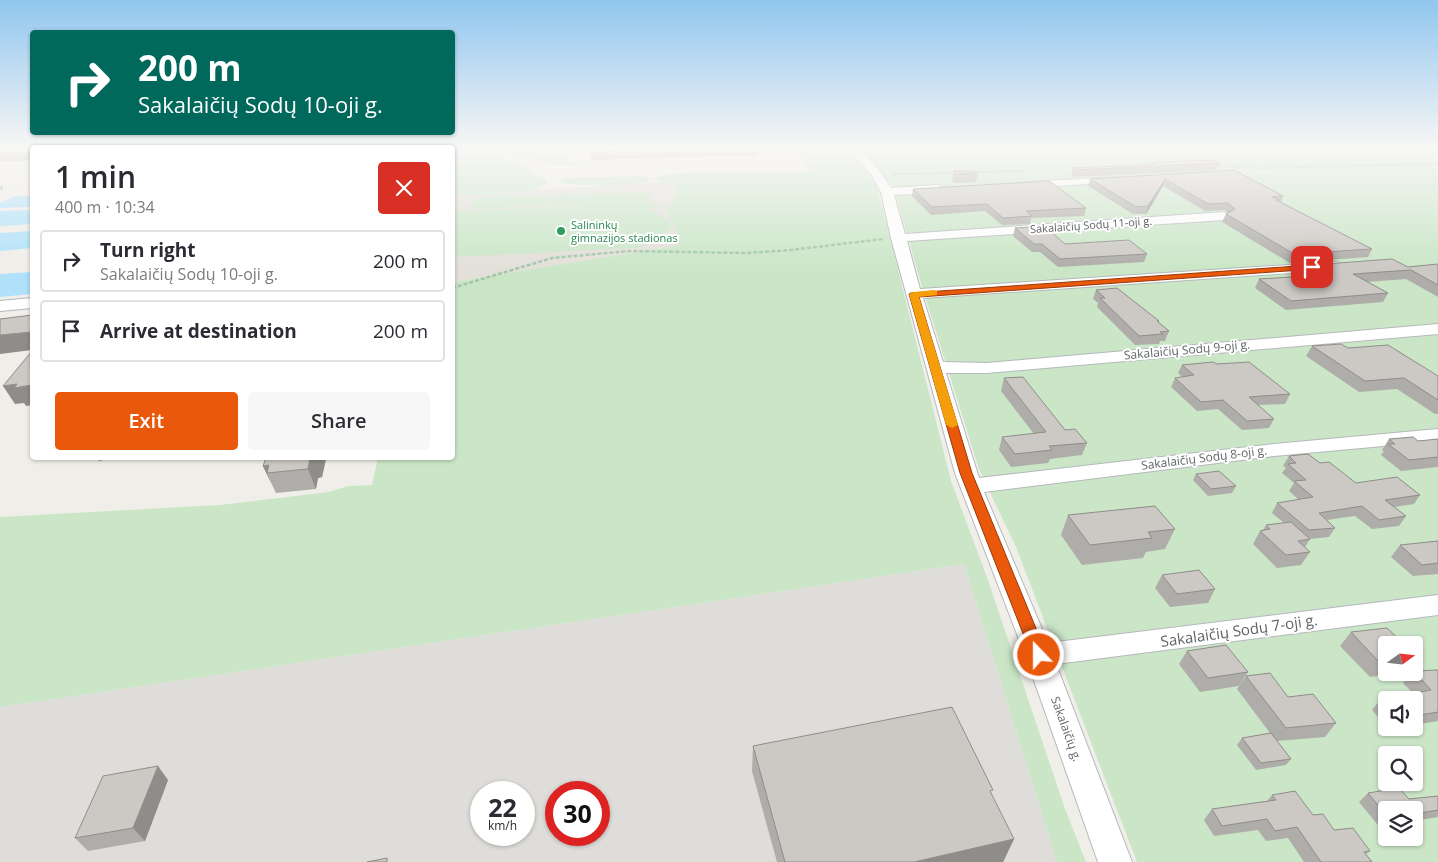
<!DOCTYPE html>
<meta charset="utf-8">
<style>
:root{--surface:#fff;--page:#f7f7f7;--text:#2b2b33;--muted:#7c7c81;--line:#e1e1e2;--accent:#ea580c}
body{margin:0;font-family:"Open Sans",sans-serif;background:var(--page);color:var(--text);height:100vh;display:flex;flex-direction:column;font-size:19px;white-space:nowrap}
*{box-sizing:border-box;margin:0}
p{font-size:16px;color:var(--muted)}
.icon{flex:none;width:28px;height:28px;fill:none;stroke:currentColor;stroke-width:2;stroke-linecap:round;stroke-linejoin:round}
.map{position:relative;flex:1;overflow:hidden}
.side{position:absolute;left:30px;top:145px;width:425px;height:315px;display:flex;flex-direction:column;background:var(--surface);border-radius:5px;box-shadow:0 1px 4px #0004}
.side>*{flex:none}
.top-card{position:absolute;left:30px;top:30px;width:425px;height:105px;border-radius:5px;box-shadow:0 1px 4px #0004;background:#00695c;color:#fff;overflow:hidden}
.needle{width:32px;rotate:75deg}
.tools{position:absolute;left:1378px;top:636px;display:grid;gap:10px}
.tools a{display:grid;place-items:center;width:45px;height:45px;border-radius:5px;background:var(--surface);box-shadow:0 1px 4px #0004;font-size:25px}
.speed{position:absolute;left:470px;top:781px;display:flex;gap:10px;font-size:25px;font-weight:700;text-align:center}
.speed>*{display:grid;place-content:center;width:65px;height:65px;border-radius:50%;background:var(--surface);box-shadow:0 1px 4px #0004;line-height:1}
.speed small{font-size:12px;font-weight:400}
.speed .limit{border:8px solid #d22;background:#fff;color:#111}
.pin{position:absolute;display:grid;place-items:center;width:42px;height:42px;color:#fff;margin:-21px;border-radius:10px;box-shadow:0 2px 8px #0006}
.me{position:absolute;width:55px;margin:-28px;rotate:338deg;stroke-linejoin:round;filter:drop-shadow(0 0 4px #0008)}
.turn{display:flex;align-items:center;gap:18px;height:105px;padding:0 25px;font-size:22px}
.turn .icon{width:65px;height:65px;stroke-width:2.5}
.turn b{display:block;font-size:35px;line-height:42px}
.round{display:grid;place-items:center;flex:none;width:52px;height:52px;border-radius:5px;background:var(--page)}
.headline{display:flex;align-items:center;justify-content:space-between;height:85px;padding:0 25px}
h1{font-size:30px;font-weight:600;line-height:38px}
.action{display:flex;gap:10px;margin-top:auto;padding:10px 25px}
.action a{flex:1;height:58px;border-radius:5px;background:var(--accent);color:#fff;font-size:20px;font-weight:600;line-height:58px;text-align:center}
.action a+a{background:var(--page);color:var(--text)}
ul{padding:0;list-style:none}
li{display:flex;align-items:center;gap:15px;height:62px;margin:0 10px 8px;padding:0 15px;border:2px solid var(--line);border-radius:5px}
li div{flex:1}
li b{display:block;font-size:19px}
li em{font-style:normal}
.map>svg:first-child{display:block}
.industrial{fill:#dfddda;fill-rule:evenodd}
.education{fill:#e3dfd9}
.green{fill:#cae6c7;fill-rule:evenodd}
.water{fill:#afe1fa}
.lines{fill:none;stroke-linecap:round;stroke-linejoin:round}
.minor-casing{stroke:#b5b8bb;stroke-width:2}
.path-far1{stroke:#a0c7a8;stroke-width:2;stroke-dasharray:3 1;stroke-linecap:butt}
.path{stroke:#a0c7a8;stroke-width:2.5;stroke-dasharray:4 2;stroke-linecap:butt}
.minor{fill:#fff;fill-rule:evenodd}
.wall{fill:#afada9}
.shaded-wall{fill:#8f8d89}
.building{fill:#ccc9c4;stroke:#8f8d89}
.route{fill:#ea580c;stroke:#983908}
.slow{fill:#f59e0b}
.leisure-dot{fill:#2e9e5b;stroke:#fff;stroke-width:2}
.labels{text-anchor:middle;stroke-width:4;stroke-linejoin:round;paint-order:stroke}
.far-leisure-label{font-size:11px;fill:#27864d;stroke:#fff;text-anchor:start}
.far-street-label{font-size:11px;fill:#5f6467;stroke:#fff}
.street-label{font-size:12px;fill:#5f6467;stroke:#fff}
.near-street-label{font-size:15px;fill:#5f6467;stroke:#fff}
</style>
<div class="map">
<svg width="1438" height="862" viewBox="0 0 1438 862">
<rect width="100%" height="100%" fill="#f0eee8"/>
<path class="industrial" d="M964 564 1057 862H0V707ZM481 792H524V835H481ZM556 792H599V835H556Z"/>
<polygon class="education" points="663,182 675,185 674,202 667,213 677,230 676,246 453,282 453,195"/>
<g class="green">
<polygon points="495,148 579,149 571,151 570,162 580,163 580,165 551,165 538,160 514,158"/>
<polygon points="799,148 847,148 877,186 951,481 987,577 1065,809 1086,862 1057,862 964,564 0,707 0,517 220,505 329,492 348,486 372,485 378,458 452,458 453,282 675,246 677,230 667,213 667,208 674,202 675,185 656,180 656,177 678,173 810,172"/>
<path d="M860 148H1438V862H1137L1016 547 979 469 923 290 893 186ZM1386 645H1414V672H1386ZM1386 700H1414V728H1386ZM1386 755H1414V782H1386ZM1386 810H1414V838H1386Z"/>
<path d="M482 154C506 155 524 167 545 179L547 182C535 197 472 194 453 195V157Z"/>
<path d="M643 176 650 178V180C637 187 570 187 557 181L565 178Z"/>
<polygon points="650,192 651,203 574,206 575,194"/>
<polygon points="574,193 572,206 548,206 551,194"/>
<polygon points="549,194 546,206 470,209 475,197"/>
<path d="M659 203 660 206 648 209 667 219 673 226C662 239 652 243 636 248L453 257V211Z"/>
</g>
<g class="water">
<polygon points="16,196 32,196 32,207 0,208 0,203"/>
<polygon points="32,210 32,224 0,226 0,211"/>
<polygon points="32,231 32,248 0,251 0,233"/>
<polygon points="32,272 32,294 0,297 0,274"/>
</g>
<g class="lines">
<g class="minor-casing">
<g id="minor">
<polygon points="848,148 859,148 881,173 891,188 938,185 944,189 938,193 894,195 905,234 1224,212 1230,216 1224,220 907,241 920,289 1335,262 1340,263 1342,266 1340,269 1335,270 923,298 943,362 987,363 1438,324 1438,334 987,373 946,373 979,478 1274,444 1438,429 1438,441 1274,456 984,492 1048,643 1438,595 1438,615 1056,664 1132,862 1098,862 1025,655 955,473 891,238 881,192 872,176"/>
<polygon points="1116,177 1122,180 1120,182 1025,188 1019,185 1025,182"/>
<polygon points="32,298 32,308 0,311 0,301"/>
</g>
</g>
<g class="path-far1">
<polyline points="1215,166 1257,168 1438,164"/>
<polyline points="973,172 1027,171"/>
<polyline points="893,174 957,173"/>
<polyline points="0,187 3,187 0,191"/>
</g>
<polyline class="path" points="452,288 552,258 629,251 747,253 791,250 883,239"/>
<use href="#minor" class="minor"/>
</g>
<g class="wall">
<polygon points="0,148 32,148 32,157 25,161 0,162"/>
<polygon points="591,148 757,148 757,156 714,156 591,160"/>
<polygon points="1153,163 1220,163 1217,170 1074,177 1071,175 1073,168 1153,164"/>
<polygon points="1234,170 1283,196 1281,202 1372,249 1368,257 1290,263 1222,222 1226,214 1228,213 1225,210 1205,211 1163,186 1146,214 1133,214 1088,186 1090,179"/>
<polygon points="953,171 978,173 976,182 954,183 952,180"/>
<polygon points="913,189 1086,208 1084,216 1031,218 1030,224 1002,225 985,211 931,215 912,196"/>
<polygon points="1015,228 1065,244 1147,254 1144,262 1058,267 1040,252 1032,252 1013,236"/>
<polygon points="1438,264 1438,297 1406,279 1367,282 1388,293 1383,302 1286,310 1255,288 1259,279 1307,276 1304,275 1308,266 1311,266 1312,265 1408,267"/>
<polygon points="1096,290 1159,321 1158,322 1169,331 1165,341 1160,341 1159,344 1135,345 1097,307 1098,303 1093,299"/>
<polygon points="1312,346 1348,348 1438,376 1438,414 1435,414 1397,389 1359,392 1306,356"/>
<polygon points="1217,364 1290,394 1285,404 1258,405 1274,419 1269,428 1242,430 1218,409 1197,411 1171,387 1175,378 1182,377 1178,373 1182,365"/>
<polygon points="1004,378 1065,430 1087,443 1082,455 1050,459 1048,463 1011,467 999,450 1002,437 1034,434 1001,391"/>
<polygon points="1389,439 1418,441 1438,439 1438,467 1401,471 1381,455 1384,451 1382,450"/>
<polygon points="1289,456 1320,463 1356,483 1420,495 1414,504 1394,507 1406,516 1399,526 1372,529 1355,516 1327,520 1335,528 1329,537 1310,539 1305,547 1310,552 1301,565 1277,568 1253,544 1260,531 1263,530 1266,525 1284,523 1272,513 1277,503 1299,500 1289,491 1294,483 1282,473 1286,468 1283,466"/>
<polygon points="266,458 330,458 326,459 322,477 318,478 316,489 276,493 263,466"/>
<polygon points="1196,474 1236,486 1232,493 1208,496 1193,480"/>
<polygon points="1068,515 1175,529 1165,549 1146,552 1143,558 1082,565 1061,535"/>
<polygon points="1438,541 1438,574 1413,576 1391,557 1400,545"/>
<polygon points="1162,575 1215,589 1208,603 1170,607 1155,588"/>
<polygon points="1351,632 1386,645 1386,672 1408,672 1370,677 1340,646"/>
<polygon points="1187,651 1248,672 1239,686 1200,692 1179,664"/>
<polygon points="1414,654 1419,659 1414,666"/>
<polygon points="1438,670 1438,721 1414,725 1414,700 1386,700 1386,726 1372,710 1381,699 1413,693 1403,683 1412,672"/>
<polygon points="1246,676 1288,697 1336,723 1325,737 1277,741 1291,759 1286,765 1256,770 1237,745 1242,738 1270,733 1237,689"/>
<polygon points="1388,728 1402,728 1390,730"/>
<polygon points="753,746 991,795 1014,839 1003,862 777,862 752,771"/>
<polygon points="168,780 145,841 88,851 75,838"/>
<polygon points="1368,793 1409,799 1438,796 1438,817 1414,821 1414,810 1386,810 1386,829 1382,830 1359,802"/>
<polygon points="1272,795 1313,815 1334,830 1370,851 1366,854 1372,862 1304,862 1288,838 1266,841 1258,830 1214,836 1204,820 1212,809 1267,801"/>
</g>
<g class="shaded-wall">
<polygon points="30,150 32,154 32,157 25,161 22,154"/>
<polygon points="1165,179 1163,186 1146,214 1148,206"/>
<polygon points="32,332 32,350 0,354 0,335"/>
<polygon points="17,384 32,385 32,405 26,406 24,403 15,404 3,386"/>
<polygon points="97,458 113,458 99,461"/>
<polygon points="310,458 330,458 326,459 322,477 318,478 316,489 308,469"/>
<polygon points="269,465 267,473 272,485 263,466"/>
<polygon points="158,766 168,780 145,841 133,828"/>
<polygon points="1014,839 1003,862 914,862"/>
</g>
<g class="building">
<polygon points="0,148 32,148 32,150 30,150 22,154 0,155"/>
<polygon points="591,148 695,148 591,152"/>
<polygon points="1214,160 1220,163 1076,170 1073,168 1156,164 1153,163 1157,162"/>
<polygon points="1234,170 1283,196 1272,197 1279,200 1276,200 1372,249 1294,254 1226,214 1235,209 1228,203 1208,204 1165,179 1148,206 1136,207 1090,179"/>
<polygon points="953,171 975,171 978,173 956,174"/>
<polygon points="1049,181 1086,208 1026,211 1032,216 1003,218 987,204 932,207 913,189"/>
<polygon points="1044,226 1065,244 1129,240 1147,254 1060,259 1042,244 1034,244 1015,228"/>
<polygon points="1392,259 1408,267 1438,264 1438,285 1411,270 1353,274 1388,293 1291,301 1259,279 1324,275 1308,266 1313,266 1312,265"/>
<polygon points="1117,288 1159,321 1157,321 1169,331 1160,332 1163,334 1139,336 1100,298 1105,298 1096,290"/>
<polygon points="32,315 32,332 0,335 0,319"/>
<polygon points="1341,344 1348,348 1388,345 1438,376 1438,400 1404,378 1365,381 1312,346"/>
<polygon points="32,351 32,385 14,388 17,384 3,386"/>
<polygon points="1213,362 1217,364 1249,362 1290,394 1249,397 1274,419 1247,421 1223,400 1201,402 1175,378 1194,375 1182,365"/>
<polygon points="1023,377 1065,430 1075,429 1087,443 1049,446 1052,450 1015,454 1002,437 1046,432 1004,378"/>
<polygon points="1413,437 1418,441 1438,439 1438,457 1409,460 1388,444 1395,444 1389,439"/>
<polygon points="1308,454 1320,463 1329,462 1356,483 1397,477 1420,495 1385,500 1406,516 1379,520 1362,506 1319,513 1335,528 1309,530 1277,503 1313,497 1294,481 1306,480 1288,464 1296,463 1289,456"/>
<polygon points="266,458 314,458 310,458 308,469 267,473 269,465 263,466"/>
<polygon points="1219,471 1236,486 1211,489 1196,474"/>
<polygon points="1155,506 1175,529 1148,532 1152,538 1090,545 1068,515"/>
<polygon points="1291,522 1310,539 1298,541 1310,552 1286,555 1260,531 1270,529 1266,525"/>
<polygon points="1438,541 1438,563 1422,565 1400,545"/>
<polygon points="1199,570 1215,589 1177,594 1162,575"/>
<polygon points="1387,628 1405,645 1386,645 1386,663 1381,664 1351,632"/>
<polygon points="1226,645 1248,672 1208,678 1187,651"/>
<polygon points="1414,654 1419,659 1414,660"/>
<polygon points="1437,670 1438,670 1438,712 1414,716 1414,700 1386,700 1386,704 1381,699 1431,690 1414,671"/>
<polygon points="1270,673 1288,697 1313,694 1336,723 1286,728 1246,676"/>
<polygon points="952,707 993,790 990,791 1014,839 914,862 785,862 753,746"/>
<polygon points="1271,733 1291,759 1261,763 1242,738"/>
<polygon points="158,766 133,828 75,838 103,776"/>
<polygon points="1399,788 1409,799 1438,796 1438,810 1414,814 1414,810 1386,810 1386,815 1368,793"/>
<polygon points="1295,791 1313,815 1323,814 1334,830 1353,828 1370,851 1364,852 1372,862 1321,862 1297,827 1275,831 1267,819 1222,826 1212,809 1276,800 1272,795"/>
<polygon points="387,858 387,862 367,862"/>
</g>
<linearGradient id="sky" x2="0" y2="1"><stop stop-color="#91c6ef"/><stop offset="0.55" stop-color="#f8f7f5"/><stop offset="1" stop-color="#f8f7f5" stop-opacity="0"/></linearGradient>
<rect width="1438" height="269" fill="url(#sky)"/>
<polygon class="route" points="1312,265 1316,267 1315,269 919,297 972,473 1047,655 1044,659 1039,661 1033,659 960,473 909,294 911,293"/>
<polygon class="slow" points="934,290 937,291 937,295 919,297 958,425 952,428 946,425 909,294 914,292"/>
<circle class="leisure-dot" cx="561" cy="231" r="5"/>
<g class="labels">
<g class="far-leisure-label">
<text x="571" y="229">Salininkų<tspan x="571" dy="13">gimnazijos stadionas</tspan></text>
</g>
<g class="far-street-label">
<text transform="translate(1091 225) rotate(-4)" y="4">Sakalaičių Sodų 11-oji g.</text>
</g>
<g class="street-label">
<text transform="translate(1187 350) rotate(-5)" y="4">Sakalaičių Sodų 9-oji g.</text>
<text transform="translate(1204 458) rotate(-7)" y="4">Sakalaičių Sodų 8-oji g.</text>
<text transform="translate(1066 729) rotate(70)" y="4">Sakalaičių g.</text>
</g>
<g class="near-street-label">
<text transform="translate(1239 631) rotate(-8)" y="5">Sakalaičių Sodų 7-oji g.</text>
</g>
</g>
</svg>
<div class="tools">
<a><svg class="needle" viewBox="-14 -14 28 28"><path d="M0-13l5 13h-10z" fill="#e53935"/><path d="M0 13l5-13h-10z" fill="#7c7c81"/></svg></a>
<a><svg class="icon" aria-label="sound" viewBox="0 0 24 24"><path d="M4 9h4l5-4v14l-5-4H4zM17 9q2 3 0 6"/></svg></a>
<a><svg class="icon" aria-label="search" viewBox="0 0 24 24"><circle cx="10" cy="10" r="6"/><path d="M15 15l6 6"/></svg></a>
<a><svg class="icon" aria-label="layers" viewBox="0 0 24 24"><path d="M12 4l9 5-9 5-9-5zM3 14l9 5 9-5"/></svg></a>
</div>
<div class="speed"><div>22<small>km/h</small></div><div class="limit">30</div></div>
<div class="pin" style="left:1312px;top:267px;background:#d93025"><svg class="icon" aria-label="arrive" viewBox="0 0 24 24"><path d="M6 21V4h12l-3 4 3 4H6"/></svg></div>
<svg class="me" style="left:1039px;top:655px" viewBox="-20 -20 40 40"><circle r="17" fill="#ea580c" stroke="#fff" stroke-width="3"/><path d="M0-11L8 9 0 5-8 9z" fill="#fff"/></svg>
<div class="top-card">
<div class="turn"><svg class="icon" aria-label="right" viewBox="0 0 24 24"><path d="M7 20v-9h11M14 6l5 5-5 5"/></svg><div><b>200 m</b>Sakalaičių Sodų 10-oji g.</div></div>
</div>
<section class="side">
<div class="headline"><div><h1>1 min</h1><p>400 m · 10:34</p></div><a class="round" style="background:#d93025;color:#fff"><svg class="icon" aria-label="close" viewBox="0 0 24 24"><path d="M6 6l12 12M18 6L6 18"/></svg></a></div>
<ul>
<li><svg class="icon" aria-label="right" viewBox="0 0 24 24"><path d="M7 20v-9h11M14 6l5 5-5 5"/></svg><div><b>Turn right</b><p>Sakalaičių Sodų 10-oji g.</p></div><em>200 m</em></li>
<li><svg class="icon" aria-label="arrive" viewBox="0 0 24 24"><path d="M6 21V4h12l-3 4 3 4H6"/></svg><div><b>Arrive at destination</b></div><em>200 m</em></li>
</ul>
<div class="action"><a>Exit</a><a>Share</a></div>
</section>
</div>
